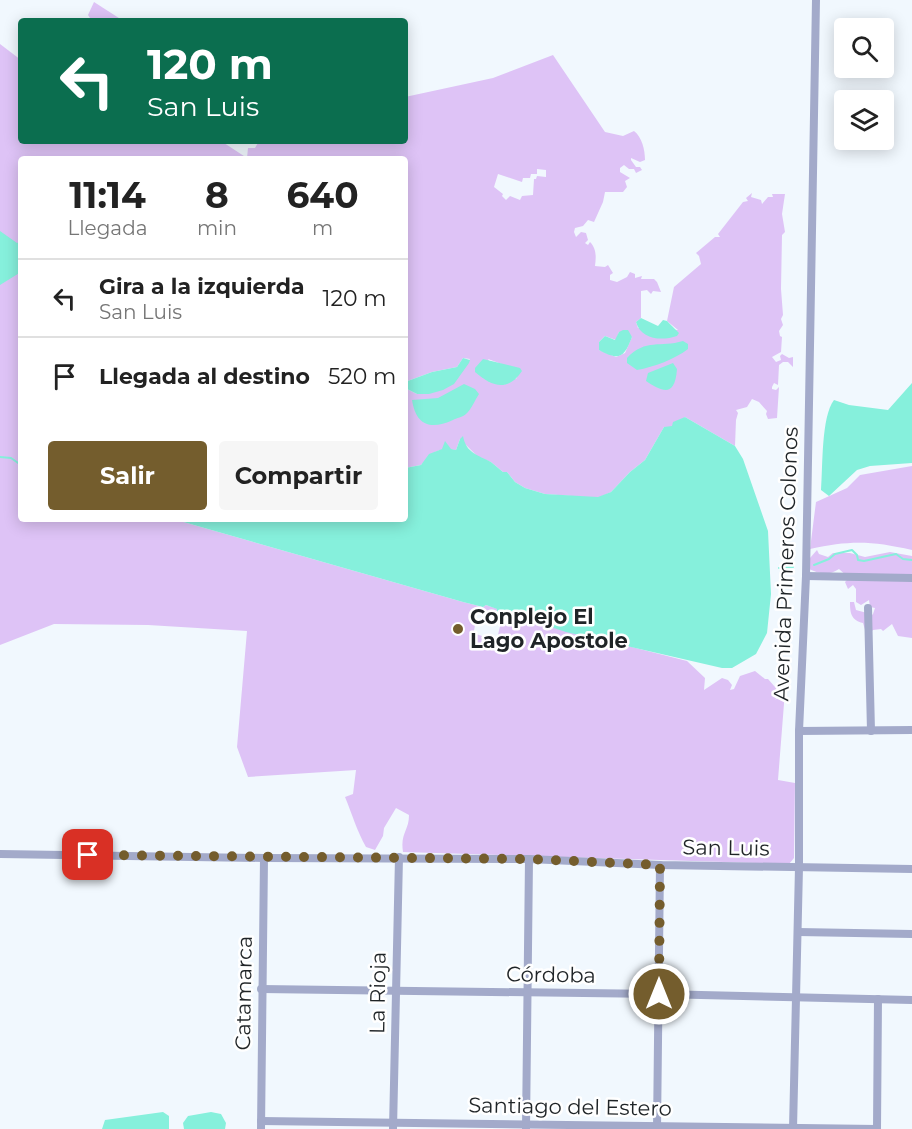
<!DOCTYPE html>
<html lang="es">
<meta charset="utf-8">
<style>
:root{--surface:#fff;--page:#f6f6f6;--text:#222;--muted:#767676;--line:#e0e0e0;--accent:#745d2d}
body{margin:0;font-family:Montserrat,sans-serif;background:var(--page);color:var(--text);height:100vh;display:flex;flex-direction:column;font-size:22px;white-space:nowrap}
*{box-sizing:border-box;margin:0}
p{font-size:20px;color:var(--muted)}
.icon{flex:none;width:33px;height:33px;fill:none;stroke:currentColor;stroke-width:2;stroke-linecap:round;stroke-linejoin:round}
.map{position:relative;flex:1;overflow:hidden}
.drawer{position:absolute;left:18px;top:156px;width:390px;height:366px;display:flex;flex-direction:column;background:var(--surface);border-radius:6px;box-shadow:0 3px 15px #0003}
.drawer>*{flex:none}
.banner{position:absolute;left:18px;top:18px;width:390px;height:126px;border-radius:6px;box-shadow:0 3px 15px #0003;background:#0b6e4f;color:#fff;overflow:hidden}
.fabs{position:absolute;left:834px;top:18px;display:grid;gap:12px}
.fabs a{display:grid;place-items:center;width:60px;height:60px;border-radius:6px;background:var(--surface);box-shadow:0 3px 15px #0003;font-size:30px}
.pin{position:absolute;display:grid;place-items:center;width:51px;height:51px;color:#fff;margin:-26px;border-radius:12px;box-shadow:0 3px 9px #0006}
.me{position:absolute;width:66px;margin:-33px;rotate:0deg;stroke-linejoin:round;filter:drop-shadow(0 0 4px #0008)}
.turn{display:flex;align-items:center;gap:21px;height:126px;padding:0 30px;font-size:27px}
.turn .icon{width:78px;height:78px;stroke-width:2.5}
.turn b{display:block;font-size:42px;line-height:51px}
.eta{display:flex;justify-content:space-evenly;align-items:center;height:102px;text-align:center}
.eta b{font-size:36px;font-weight:700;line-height:42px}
.primary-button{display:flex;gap:12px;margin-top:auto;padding:12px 30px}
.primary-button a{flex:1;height:69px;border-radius:6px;background:var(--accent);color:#fff;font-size:24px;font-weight:700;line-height:69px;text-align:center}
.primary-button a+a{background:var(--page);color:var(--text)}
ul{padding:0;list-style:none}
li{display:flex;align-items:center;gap:18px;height:78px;padding:0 30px;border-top:2px solid var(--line)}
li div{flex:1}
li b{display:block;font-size:22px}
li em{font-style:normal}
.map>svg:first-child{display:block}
.green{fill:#dec3f6;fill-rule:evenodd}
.water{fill:#86f0dc}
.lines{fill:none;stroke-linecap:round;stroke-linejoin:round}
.stream{stroke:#86f0dc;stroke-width:2}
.minor{stroke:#a3aaca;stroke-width:8}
.route{stroke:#745d2d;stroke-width:10;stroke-dasharray:0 18}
.poi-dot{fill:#745d2d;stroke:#fff;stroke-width:2}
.labels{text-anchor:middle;stroke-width:5;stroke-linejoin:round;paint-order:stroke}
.street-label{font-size:21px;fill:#1f2427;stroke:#fff}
.poi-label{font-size:21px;font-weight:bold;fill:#1f2427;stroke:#fff;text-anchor:start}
</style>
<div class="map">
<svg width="912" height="1129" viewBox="0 0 912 1129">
<rect width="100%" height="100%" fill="#f1f8fe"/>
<g class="green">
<polygon points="94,2 122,20 123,21 92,21 88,15"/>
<path d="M0 44 21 60V141H221L247 158 248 148H255L259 141H405V97L493 78 553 55 605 132 623 136 634 131C642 137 645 150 645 160L640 162 631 158V160L636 167H640L642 170 636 173 634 169H629L624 165 620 168V172L630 178 625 181 627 187 623 192H605L603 202 594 222 588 220 583 226 575 228 574 232 576 237 581 232 586 233 588 240 585 243 588 245 590 242C597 249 596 258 595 266L605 267 608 265 613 273 610 275V280L617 282 627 277 630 272 635 274V278L642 276 641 279H654L657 282 661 292 653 291 651 294 647 290 641 291V318L636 322 638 328 678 330 667 321 674 287 701 264 699 256 696 253 715 237H720L718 234 743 202 748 201 746 198 752 193 751 197 761 200 762 204 768 197H773L772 194H785L782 214 785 232 782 235 781 289 783 315 781 319 783 325 779 331 780 336 782 337 781 352 772 357 776 362 781 360 780 356 782 354 789 358 793 357V367L788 362H783L779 365 778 385 774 383 772 387V389L776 390 779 387 777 418 768 419 766 414 767 411 759 402 752 399 747 407 736 410 738 413 736 420 735 446 685 417 672 427H664L645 460 630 472 611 492 598 498 545 494 525 488 515 482 507 472H503L491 462 478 457 460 439 456 450C437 447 433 452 421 465L405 468V388L417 394 461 372 470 359 463 358 457 367 432 372 405 382V159H21V519H173L463 602 483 607 486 605 498 609V613L687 661 705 678 704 690 722 678 728 680 732 685 730 690 734 689 740 676 755 671 765 679H768L775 687 782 689 775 700 785 691 778 780 795 783 794 858 789 864 403 852C400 833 409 831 409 815L396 808 384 828 383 836 375 850 366 847C357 831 352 814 345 797L353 794 356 770 248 777 237 747 247 631 148 625 54 624 0 645ZM537 169 546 170V177L537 176 536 179H534L533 195 522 196 520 200 510 196 506 200 502 196 503 194 494 187 498 174 522 182 523 178H530L531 174H537ZM619 332 632 337 625 353 616 357 599 350V342L605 336 616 340ZM488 359 507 366H512L517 378 503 385ZM476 611 502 618 497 639 488 637 484 646 481 645 482 636 476 634V632L474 631 475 625 472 623Z"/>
<path d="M912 466V550C873 541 850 540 810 549L816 502 847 488 860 475Z"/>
<path d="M817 550 819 554 828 557 833 553H850L865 557 890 552 912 556V638L898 636 892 624 883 631 881 629 873 630 867 636 863 623C851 620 850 613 850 602H854L856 610 867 613 869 618 873 614 875 608 870 607 869 600 861 605 856 602V589L853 585 848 589 845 582 849 578 839 569C827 577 819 573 806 568L810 558Z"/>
</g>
<g class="water">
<polygon points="0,231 17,243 21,241 21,272 0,285"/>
<path d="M641 318 658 326 663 320 667 321 679 333 677 336C662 341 641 340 636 322Z"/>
<path d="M623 330H628L632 337C624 358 619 361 599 350V342L605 336 615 340 619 332Z"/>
<path d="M683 341 688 344V349C675 359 654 367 637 370L627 363V358C646 338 660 348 683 341Z"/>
<polygon points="463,358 470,360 469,363 454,384 443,390 429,394 417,394 405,388 405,382 432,372 457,367"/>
<path d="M483 359 520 368 522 371C508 392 492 387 475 372V368Z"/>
<path d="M673 363 677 369C675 395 665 394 646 381L648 373Z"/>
<path d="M912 383V463L870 466 857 470 829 496 821 490C823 467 821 417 834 400L849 405 888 410Z"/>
<path d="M464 384 475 389 479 394C475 400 471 410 466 414 463 417 456 418 453 420 431 430 416 426 412 400L438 398Z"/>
<path d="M685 417 735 446 743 459 768 531 771 594 767 633 756 654 732 668H722L566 632 520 617 497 613V609L486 605 483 607 463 602 173 519H405V468L421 465 429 454 442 449 445 441 451 449 456 450 460 439 463 436C466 453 478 455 491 462 495 465 499 469 503 472H507L515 482 525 488 545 494 598 497 611 492 630 472 645 460 664 427 672 426 673 422Z"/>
<polygon points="163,1112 169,1116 169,1129 102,1129 105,1120"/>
<polygon points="211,1112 221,1114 226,1123 225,1129 184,1129 183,1123 188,1116"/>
</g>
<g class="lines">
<g class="stream">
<polyline points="0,457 11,458 21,465"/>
<polyline points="814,565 829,559 835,554 852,550 857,555 858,560 864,561 896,554 903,559 912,560"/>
<polyline points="779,568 793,567"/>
</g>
<g class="minor">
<polyline points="806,576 912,578"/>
<polyline points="868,608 871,731"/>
<polyline points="799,731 912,730"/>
<polyline points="0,854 264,858 529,859 660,865 912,869"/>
<polyline points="798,932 912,934"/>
<polyline points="261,989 659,994 912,1000"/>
<polyline points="261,1121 877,1129"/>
<polyline points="526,1128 529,859"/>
<polyline points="261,1129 264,858"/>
<polyline points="393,1129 399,857"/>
<polyline points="657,1129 660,865"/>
<polyline points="793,1129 799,867 799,731 806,576 816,0"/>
<polyline points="877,1129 878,999"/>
</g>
</g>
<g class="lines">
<polyline class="route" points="88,855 529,859 660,865 659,994"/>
</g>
<circle class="poi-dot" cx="458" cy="629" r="6"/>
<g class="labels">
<g class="street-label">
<text transform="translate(786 564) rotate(-88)" y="7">Avenida Primeros Colonos</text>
<text transform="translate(726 848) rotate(1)" y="7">San Luis</text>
<text transform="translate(551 975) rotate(1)" y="7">Córdoba</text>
<text transform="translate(244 993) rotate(-89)" y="7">Catamarca</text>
<text transform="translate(378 993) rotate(-89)" y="7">La Rioja</text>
<text transform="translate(570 1107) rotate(1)" y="7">Santiago del Estero</text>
</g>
<g class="poi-label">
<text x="470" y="624">Conplejo El<tspan x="470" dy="24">Lago Apostole</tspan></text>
</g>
</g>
</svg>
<div class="fabs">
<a><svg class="icon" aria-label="search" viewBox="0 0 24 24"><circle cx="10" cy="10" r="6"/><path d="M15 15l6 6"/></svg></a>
<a><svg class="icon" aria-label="layers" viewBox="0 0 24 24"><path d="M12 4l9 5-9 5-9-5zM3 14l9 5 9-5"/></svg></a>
</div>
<div class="pin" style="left:88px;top:855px;background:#d93025"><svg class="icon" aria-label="arrive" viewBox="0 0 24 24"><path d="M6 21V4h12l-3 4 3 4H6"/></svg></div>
<svg class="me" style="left:659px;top:994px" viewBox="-20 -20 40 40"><circle r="17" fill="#745d2d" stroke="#fff" stroke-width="3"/><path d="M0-11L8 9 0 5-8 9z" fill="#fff"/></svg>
<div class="banner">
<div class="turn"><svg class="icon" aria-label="left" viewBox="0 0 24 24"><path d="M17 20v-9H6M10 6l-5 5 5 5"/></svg><div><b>120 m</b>San Luis</div></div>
</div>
<section class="drawer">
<div class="eta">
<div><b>11:14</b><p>Llegada</p></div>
<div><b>8</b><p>min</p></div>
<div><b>640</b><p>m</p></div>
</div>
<ul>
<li><svg class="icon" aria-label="left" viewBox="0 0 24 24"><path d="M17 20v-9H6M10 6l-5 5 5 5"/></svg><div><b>Gira a la izquierda</b><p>San Luis</p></div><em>120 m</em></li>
<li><svg class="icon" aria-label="arrive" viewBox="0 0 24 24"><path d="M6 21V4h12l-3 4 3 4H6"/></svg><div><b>Llegada al destino</b></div><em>520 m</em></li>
</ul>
<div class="primary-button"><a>Salir</a><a>Compartir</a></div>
</section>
</div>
